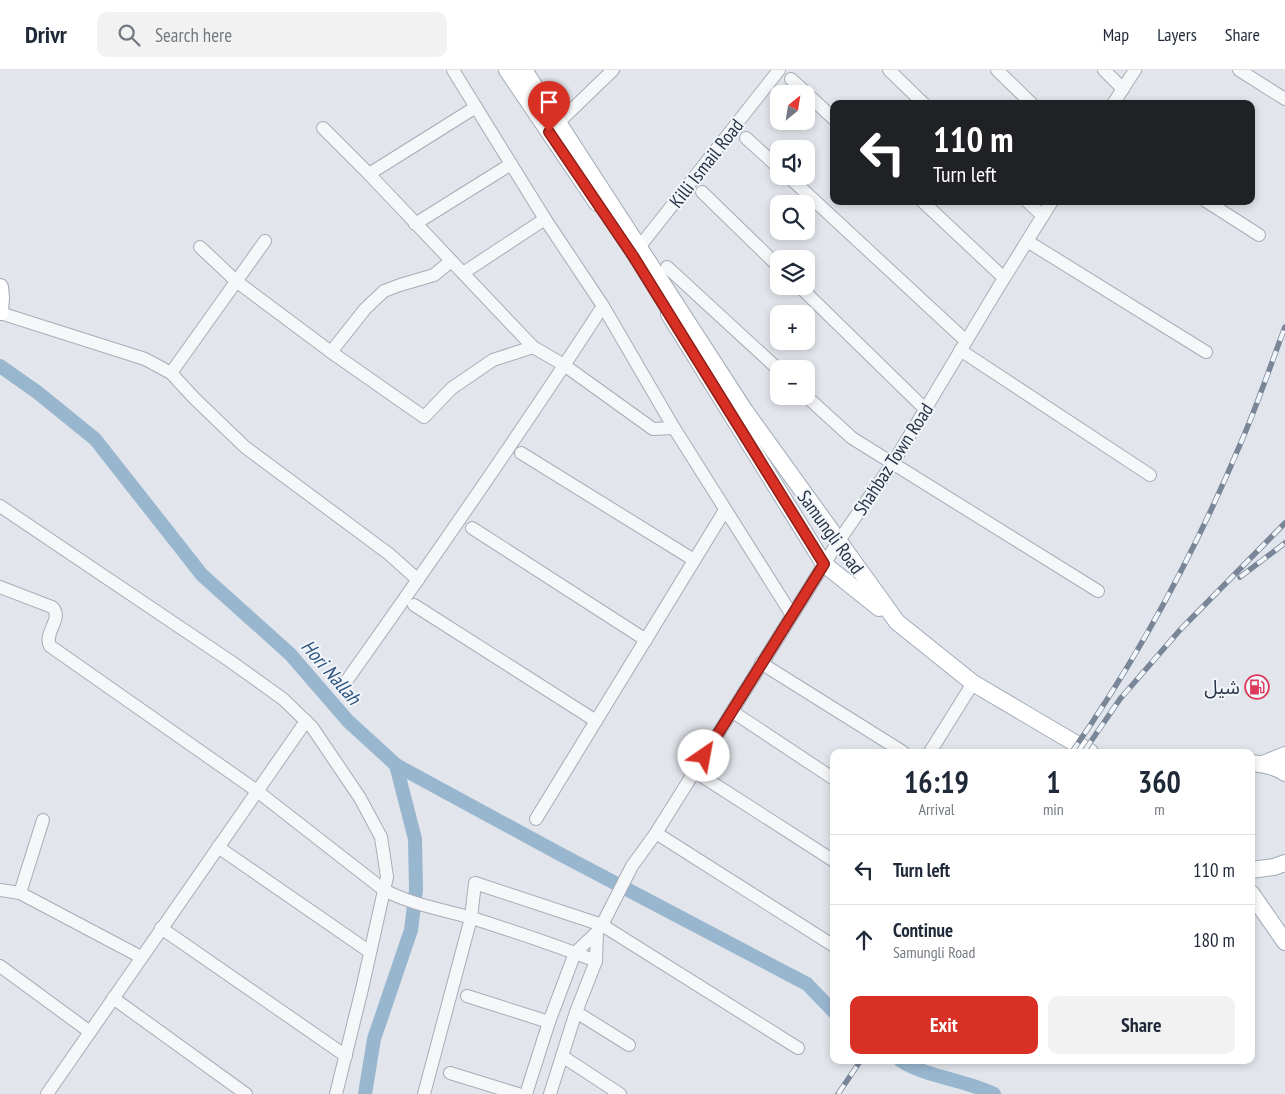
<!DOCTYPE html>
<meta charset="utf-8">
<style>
:root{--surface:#fff;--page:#f2f2f3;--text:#1f2937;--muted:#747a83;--line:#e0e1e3;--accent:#d93025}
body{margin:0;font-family:"PT Sans Narrow","Noto Sans Arabic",sans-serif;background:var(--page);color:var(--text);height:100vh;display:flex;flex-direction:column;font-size:19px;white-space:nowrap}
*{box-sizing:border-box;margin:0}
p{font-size:16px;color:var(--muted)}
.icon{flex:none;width:28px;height:28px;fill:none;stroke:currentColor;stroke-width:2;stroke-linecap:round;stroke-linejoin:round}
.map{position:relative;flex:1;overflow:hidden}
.panel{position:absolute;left:830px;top:679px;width:425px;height:315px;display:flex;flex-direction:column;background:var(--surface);border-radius:10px;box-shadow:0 2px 8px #0003}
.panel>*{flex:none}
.banner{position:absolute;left:830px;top:30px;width:425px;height:105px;border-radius:10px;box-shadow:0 2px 8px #0003;background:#202124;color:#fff;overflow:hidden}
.needle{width:32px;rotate:30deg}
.controls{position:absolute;left:770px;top:15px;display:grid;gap:10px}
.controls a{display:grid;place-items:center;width:45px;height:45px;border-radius:10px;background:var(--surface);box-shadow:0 2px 8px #0003;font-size:25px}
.pin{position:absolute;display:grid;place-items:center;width:42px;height:42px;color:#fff;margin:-51px -21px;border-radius:50% 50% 50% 0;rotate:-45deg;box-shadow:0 0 5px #0007}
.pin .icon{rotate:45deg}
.me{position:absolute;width:55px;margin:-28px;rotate:33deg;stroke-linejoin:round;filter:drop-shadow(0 0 4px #0008)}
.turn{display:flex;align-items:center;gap:18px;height:105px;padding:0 20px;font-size:22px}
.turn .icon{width:65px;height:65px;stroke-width:2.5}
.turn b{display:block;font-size:35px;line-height:42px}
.eta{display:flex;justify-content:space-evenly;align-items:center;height:85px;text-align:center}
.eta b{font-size:30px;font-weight:700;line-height:35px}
.cta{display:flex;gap:10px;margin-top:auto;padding:10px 20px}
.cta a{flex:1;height:58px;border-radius:10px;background:var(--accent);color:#fff;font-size:20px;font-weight:700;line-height:58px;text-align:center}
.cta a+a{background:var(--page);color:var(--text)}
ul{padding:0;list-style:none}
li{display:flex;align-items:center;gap:15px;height:70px;padding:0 20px;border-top:1px solid var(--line)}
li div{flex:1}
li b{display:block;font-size:19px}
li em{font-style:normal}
header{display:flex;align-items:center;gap:30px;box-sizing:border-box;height:70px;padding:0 25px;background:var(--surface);border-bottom:1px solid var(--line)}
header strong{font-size:24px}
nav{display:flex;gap:28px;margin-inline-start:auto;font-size:18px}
.search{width:350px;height:45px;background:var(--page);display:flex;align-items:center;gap:12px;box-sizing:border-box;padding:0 18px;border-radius:10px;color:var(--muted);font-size:19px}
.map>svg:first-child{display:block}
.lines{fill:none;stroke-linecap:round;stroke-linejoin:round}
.canal{stroke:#99b6cf;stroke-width:14}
.minor-casing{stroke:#a6adb7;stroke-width:14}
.major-casing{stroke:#a0abb9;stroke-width:18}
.minor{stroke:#f5f7f9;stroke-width:12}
.major{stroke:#fff;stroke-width:16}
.rail-casing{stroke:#798697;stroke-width:5.5}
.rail{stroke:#f2f5f9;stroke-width:4;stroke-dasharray:11;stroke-linecap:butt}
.route-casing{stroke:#8d1f18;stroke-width:12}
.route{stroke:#d93025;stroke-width:9}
.labels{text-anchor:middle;stroke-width:4;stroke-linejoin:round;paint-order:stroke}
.street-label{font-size:19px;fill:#283446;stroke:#f2f5f9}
.poi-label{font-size:19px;fill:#283446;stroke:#f2f5f9;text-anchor:end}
.water-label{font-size:20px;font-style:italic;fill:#2d557f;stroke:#f2f5f9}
</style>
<header>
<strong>Drivr</strong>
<div class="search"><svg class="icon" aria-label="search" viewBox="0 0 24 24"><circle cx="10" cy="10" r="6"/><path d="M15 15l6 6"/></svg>Search here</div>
<nav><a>Map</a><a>Layers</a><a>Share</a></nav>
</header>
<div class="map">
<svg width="1285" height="1024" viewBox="0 0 1285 1024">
<rect width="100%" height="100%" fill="#e2e6ec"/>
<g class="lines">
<g class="canal">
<polyline points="0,296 37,322 95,369 202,505 290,584 348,651 396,695 415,769 416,820 411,860 374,969 365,1024"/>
<polyline points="396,695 558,783 807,914 834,942"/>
<path d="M900 990C928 1008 964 1009 994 1024"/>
</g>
<g class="minor-casing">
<g id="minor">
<polyline points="453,0 545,149 603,236 674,358 792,545"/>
<polyline points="889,0 924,34"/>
<polyline points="997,0 1032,34"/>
<polyline points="1104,0 1123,19"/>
<polyline points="1239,0 1285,29"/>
<polyline points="791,9 834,49"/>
<polyline points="1113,34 1135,0"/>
<polyline points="558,53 613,0"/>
<polyline points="323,58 369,104 533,277 564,295 653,359 674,358"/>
<polyline points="746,68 779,98"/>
<polyline points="369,104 476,37"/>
<polyline points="788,106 966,271"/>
<polyline points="702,122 779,197"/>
<polyline points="922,131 1004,208"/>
<polyline points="1027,131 1043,146"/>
<polyline points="1206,131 1259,165"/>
<polyline points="415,154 511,94"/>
<polyline points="1027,171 1206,282"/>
<polyline points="200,177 236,211 331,282 424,347 452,318 493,290 533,277"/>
<polyline points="633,185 779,0"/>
<polyline points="667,197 779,300"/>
<polyline points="463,203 545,149"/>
<polyline points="799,216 925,339"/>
<polyline points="0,243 145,289 171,303 194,328 245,377 389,484 418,510"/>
<polyline points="960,280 1150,405"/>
<polyline points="331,282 365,239 384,221 400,215 434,205 451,191"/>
<polyline points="171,303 265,171"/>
<polyline points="806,326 852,368 1098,521"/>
<polyline points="521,383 694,490"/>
<polyline points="0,436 230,591 283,629 312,657 360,728 381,767 387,807 362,919 336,1024"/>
<polyline points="472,458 646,570"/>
<path d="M0 517 52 537C64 548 43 563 50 576L257 721 384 820C413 835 441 839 472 848 513 861 555 875 596 891"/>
<polyline points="414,535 596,651"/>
<polyline points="761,593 903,682"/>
<path d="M345 613C433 489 520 364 603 236"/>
<polyline points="733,642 834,709"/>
<polyline points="930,682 973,613"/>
<polyline points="694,701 834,791"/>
<polyline points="536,749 725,440"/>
<polyline points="656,763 834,876"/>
<polyline points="218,777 370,882"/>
<polyline points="0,820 20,823 141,887"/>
<polyline points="20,823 43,750"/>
<polyline points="161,858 346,986"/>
<polyline points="0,896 90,962"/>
<polyline points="467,926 549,952"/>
<polyline points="113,928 246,1024"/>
<polyline points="576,942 629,975"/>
<polyline points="562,986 620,1024"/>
<polyline points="450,1003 518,1024"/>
<polyline points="47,1024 306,651"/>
<polyline points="424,1024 471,848 475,813 602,855 798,978"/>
<polyline points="526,1024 549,952 575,883 597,862 602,855 632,796 656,763 838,472 893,393 998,218 1052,131"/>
<polyline points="550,1024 576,942 596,891 597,862"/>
</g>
</g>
<g class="major-casing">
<g id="major">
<polyline points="507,0 597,133"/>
<polyline points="524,0 745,341 897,552 973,613 1090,682"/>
<polyline points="0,217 1,228 0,242"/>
<polyline points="669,244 824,494 879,538"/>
<path d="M1251 693C1263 694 1275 696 1285 703"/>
<polyline points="1263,694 1285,685"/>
<polyline points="1251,800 1274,797 1285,793"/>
<polyline points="1251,823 1285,872"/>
</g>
</g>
<use href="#minor" class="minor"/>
<use href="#major" class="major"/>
<g class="rail-casing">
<g id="rail">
<polyline points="1240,507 1285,473"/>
<polyline points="1085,680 1120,629 1180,560 1285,453"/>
<path d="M1072 682C1139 586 1197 478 1242 370 1258 333 1271 294 1285 257"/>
<polyline points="838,1024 861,990"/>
</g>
</g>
<use href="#rail" class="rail"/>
</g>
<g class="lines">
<g class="route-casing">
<polyline id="route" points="549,62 633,186 824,494 704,686"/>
</g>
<use href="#route" class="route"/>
</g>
<defs>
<g id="fuel-ring" transform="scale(1.25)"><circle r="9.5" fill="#f2f5f9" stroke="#dd3a5b" stroke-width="1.5"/><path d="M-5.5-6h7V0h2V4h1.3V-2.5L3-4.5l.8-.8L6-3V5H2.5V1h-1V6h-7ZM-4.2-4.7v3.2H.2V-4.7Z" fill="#dd3a5b"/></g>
</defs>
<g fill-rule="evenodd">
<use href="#fuel-ring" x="1257" y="617"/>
</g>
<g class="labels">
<g class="street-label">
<text transform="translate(706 93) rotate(-52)" y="7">Killi Ismail Road</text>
<text transform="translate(893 389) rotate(-57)" y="7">Shahbaz Town Road</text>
<text transform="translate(831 462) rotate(54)" y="7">Samungli Road</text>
</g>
<g class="poi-label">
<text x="1240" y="624">شیل</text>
</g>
<g class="water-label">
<text transform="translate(331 602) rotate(49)" y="7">Hori Nallah</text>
</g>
</g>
</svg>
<div class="controls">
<a><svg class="needle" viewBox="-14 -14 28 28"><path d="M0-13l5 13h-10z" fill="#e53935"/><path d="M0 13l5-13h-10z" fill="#747a83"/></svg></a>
<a><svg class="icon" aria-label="sound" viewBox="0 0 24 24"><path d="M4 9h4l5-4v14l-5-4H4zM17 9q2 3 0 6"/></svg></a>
<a><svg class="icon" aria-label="search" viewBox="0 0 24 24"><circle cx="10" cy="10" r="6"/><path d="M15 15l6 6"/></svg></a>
<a><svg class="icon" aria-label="layers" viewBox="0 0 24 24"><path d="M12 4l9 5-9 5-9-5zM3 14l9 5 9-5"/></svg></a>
<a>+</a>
<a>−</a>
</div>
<div class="pin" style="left:549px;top:62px;background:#d93025"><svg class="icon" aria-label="arrive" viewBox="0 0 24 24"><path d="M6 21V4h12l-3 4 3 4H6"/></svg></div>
<svg class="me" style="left:704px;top:686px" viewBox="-20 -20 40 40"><circle r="19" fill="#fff"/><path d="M0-13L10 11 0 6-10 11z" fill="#d93025"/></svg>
<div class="banner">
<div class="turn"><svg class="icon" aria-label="left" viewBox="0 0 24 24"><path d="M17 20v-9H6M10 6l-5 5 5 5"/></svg><div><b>110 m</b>Turn left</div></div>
</div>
<section class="panel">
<div class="eta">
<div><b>16:19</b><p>Arrival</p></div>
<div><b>1</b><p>min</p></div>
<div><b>360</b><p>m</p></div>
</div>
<ul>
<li><svg class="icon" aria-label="left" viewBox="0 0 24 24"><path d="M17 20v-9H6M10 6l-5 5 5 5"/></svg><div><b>Turn left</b></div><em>110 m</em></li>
<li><svg class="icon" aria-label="ahead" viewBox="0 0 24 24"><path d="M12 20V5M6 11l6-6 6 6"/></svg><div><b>Continue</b><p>Samungli Road</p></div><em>180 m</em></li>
</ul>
<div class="cta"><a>Exit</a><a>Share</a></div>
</section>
</div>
